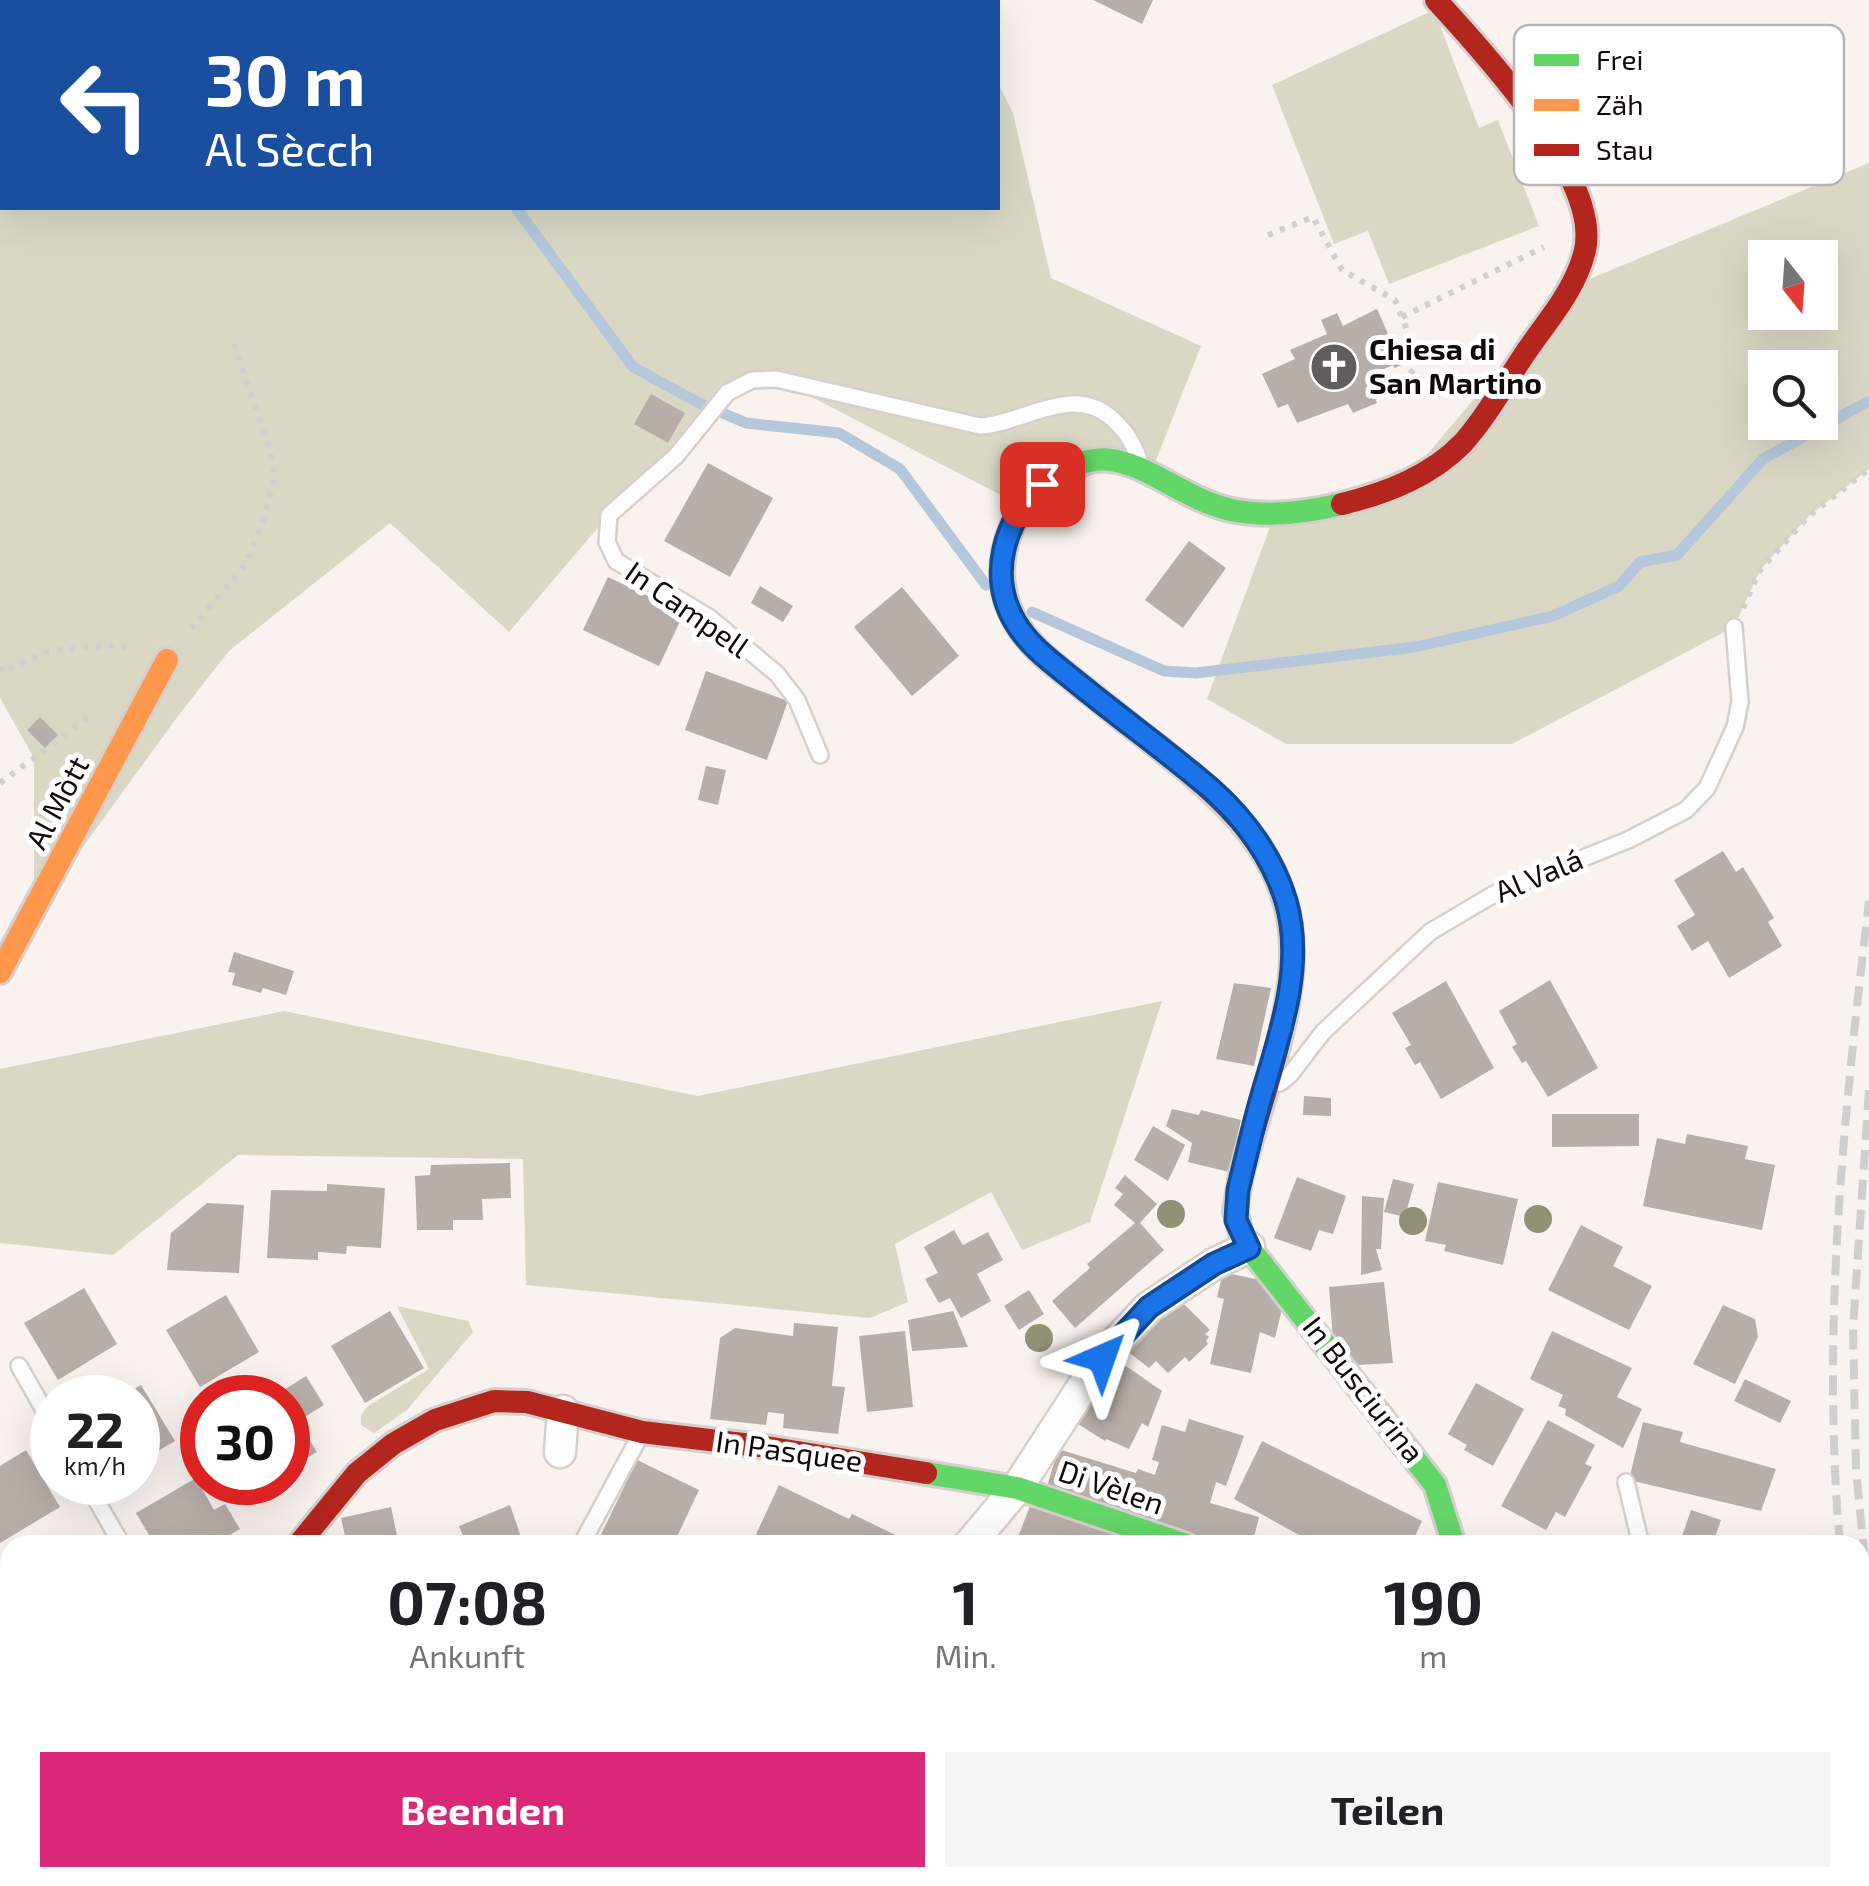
<!DOCTYPE html>
<html lang="de">
<meta charset="utf-8">
<style>
:root{--surface:#fff;--page:#f6f6f6;--text:#202124;--muted:#757577;--accent:#db2777}
body{margin:0;font-family:"Exo 2",sans-serif;background:var(--page);color:var(--text);height:100vh;display:flex;flex-direction:column;font-size:38px;white-space:nowrap}
*{box-sizing:border-box;margin:0}
p{font-size:32px;color:var(--muted)}
.icon{flex:none;width:55px;height:55px;fill:none;stroke:currentColor;stroke-width:2;stroke-linecap:round;stroke-linejoin:round}
.map{position:relative;flex:1;overflow:hidden}
.drawer{position:absolute;left:0px;top:1535px;width:1870px;height:352px;display:flex;flex-direction:column;background:var(--surface);border-radius:30px 30px 0 0;box-shadow:0 10px 40px #0002}
.drawer>*{flex:none}
.top-card{position:absolute;left:0px;top:0px;width:1000px;height:210px;box-shadow:0 10px 40px #0002;background:#1a4fa0;color:#fff;overflow:hidden}
.needle{width:65px;rotate:163deg}
.fabs{position:absolute;left:1748px;top:240px;display:grid;gap:20px}
.fabs a{display:grid;place-items:center;width:90px;height:90px;border-radius:0px;background:var(--surface);box-shadow:0 10px 40px #0002;font-size:50px}
.speed{position:absolute;left:30px;top:1375px;display:flex;gap:20px;font-size:50px;font-weight:700;text-align:center}
.speed>*{display:grid;place-content:center;width:130px;height:130px;border-radius:50%;background:var(--surface);box-shadow:0 10px 40px #0002;line-height:1}
.speed small{font-size:25px;font-weight:400}
.speed .limit{border:15px solid #d22;background:#fff;color:#111}
.pin{position:absolute;display:grid;place-items:center;width:85px;height:85px;color:#fff;margin:-42px;border-radius:20px;box-shadow:0 5px 15px #0006}
.me{position:absolute;width:110px;margin:-55px;rotate:43deg;stroke-linejoin:round;filter:drop-shadow(0 0 8px #0008)}
.turn{display:flex;align-items:center;gap:35px;height:210px;padding:0 40px;font-size:45px}
.turn .icon{width:130px;height:130px;stroke-width:2.5}
.turn b{display:block;font-size:70px;line-height:85px}
.eta{display:flex;justify-content:space-evenly;align-items:center;height:170px;text-align:center}
.eta b{font-size:60px;font-weight:700;line-height:70px}
.cta{display:flex;gap:20px;margin-top:auto;padding:20px 40px}
.cta a{flex:1;height:115px;border-radius:0px;background:var(--accent);color:#fff;font-size:40px;font-weight:700;line-height:115px;text-align:center}
.cta a+a{background:var(--page);color:var(--text)}
.map>svg:first-child{display:block}
.green{fill:#dad8c5;fill-rule:evenodd}
.lines{fill:none;stroke-linecap:round;stroke-linejoin:round}
.stream{stroke:#b5c8db;stroke-width:11}
.building{fill:#b8aea9}
.lane-casing{stroke:#d6d0cd;stroke-width:20}
.street-casing{stroke:#d6d0cd;stroke-width:35}
.fast-casing{stroke:#d6d0cd;stroke-width:28}
.slow-casing{stroke:#d6d0cd;stroke-width:28}
.jam-casing{stroke:#d6d0cd;stroke-width:28}
.path{stroke:#d1cfcf;stroke-width:6;stroke-dasharray:5 8;stroke-linecap:butt}
.lane{stroke:#fefdfd;stroke-width:15}
.street{stroke:#fefdfd;stroke-width:30}
.fast{stroke:#63d668;stroke-width:22}
.slow{stroke:#ff974d;stroke-width:22}
.jam{stroke:#b3261e;stroke-width:22}
.rail{stroke:#d1cfce;stroke-width:8;stroke-dasharray:20 10;stroke-linecap:butt}
.street-bridge-casing{stroke:#d6d0cd;stroke-width:35;stroke-linecap:butt}
.street-bridge{stroke:#fefdfd;stroke-width:30}
.tree{fill:#929075}
.route-casing{stroke:#114b97;stroke-width:25}
.route{stroke:#1a73e8;stroke-width:18}
.labels{text-anchor:middle;stroke-width:10;stroke-linejoin:round;paint-order:stroke}
.poi-label{font-size:30px;font-weight:bold;fill:#100b09;stroke:#fff;text-anchor:start}
.street-label{font-size:30px;fill:#100b09;stroke:#fff}
.key{fill:#fff;stroke:#b7b6b5;stroke-width:2.5}
.key-label{font-size:28px;fill:#100b09}
</style>
<div class="map">
<svg width="1869" height="1886" viewBox="0 0 1869 1886">
<rect width="100%" height="100%" fill="#f9f2ef"/>
<g class="green">
<polygon points="0,0 979,0 2,2 2,208 998,208 998,83 1013,113 1051,278 1201,346 1151,473 1123,461 1022,506 777,379 739,385 702,428 619,503 509,632 390,523 229,651 178,716 34,914 34,758 0,698"/>
<polygon points="1434,10 1479,128 1498,120 1539,226 1389,284 1368,231 1334,244 1272,85"/>
<path d="M1869 163V469L1809 516 1760 570 1734 627 1512 744H1286L1207 699 1275 513 1402 484 1568 288ZM1765 258H1820V312H1765ZM1765 368H1820V422H1765Z"/>
<polygon points="1162,1001 1090,1222 1022,1250 991,1192 895,1244 908,1302 870,1318 526,1285 523,1159 238,1155 113,1255 0,1243 0,1069 284,1011 698,1096"/>
<polygon points="397,1306 468,1321 473,1332 407,1410 374,1433 361,1425 361,1415 368,1406 429,1369"/>
</g>
<g class="lines">
<g class="stream">
<polyline points="370,0 371,2"/>
<polyline points="516,208 633,367 699,403 746,423 839,433 900,469 986,585"/>
<polyline points="1032,612 1164,671 1196,673 1415,647 1553,616 1619,586 1640,562 1677,555 1763,459 1869,401"/>
</g>
</g>
<g class="building">
<polygon points="1093,0 1153,0 1142,24"/>
<polygon points="1809,74 1845,150 1778,182 1742,106"/>
<polygon points="1377,309 1402,365 1394,368 1393,365 1366,377 1377,403 1353,413 1348,404 1297,423 1288,404 1278,408 1262,374 1295,359 1290,350 1327,334 1321,320 1337,313 1343,326"/>
<polygon points="651,394 685,413 668,443 634,424"/>
<polygon points="708,463 773,498 730,577 664,541"/>
<polygon points="1189,541 1226,568 1183,628 1145,600"/>
<polygon points="608,577 684,613 659,666 583,630"/>
<polygon points="760,586 793,606 783,622 751,603"/>
<polygon points="902,587 959,656 912,696 854,627"/>
<polygon points="706,671 788,701 767,760 685,730"/>
<polygon points="40,717 58,735 45,748 27,730"/>
<polygon points="706,766 726,770 718,805 698,800"/>
<polygon points="1723,851 1736,872 1743,867 1774,918 1768,922 1782,946 1729,978 1708,941 1692,951 1677,926 1695,915 1674,880"/>
<polygon points="234,952 294,971 286,995 263,988 261,993 232,985 235,973 228,972"/>
<polygon points="1550,980 1598,1068 1548,1097 1526,1061 1522,1063 1512,1047 1517,1044 1499,1011"/>
<polygon points="1446,981 1494,1068 1441,1099 1420,1062 1415,1065 1405,1048 1411,1045 1392,1013"/>
<polygon points="1234,983 1271,988 1254,1066 1216,1059"/>
<polygon points="1304,1096 1331,1098 1331,1116 1303,1115"/>
<polygon points="1172,1109 1199,1115 1201,1110 1241,1120 1229,1172 1188,1162 1192,1143 1166,1126"/>
<polygon points="1552,1114 1639,1114 1639,1146 1552,1147"/>
<polygon points="1153,1126 1185,1145 1168,1181 1134,1160"/>
<polygon points="1687,1134 1748,1146 1745,1159 1775,1165 1762,1230 1643,1206 1657,1138 1685,1144"/>
<polygon points="510,1163 511,1198 482,1199 483,1220 453,1220 453,1230 417,1230 415,1176 430,1175 431,1165"/>
<polygon points="1125,1175 1157,1204 1140,1223 1164,1250 1075,1328 1052,1301 1090,1268 1087,1264 1135,1223 1114,1205 1123,1194 1115,1188"/>
<polygon points="1297,1177 1346,1196 1333,1234 1319,1230 1311,1251 1274,1238"/>
<polygon points="1393,1179 1414,1184 1405,1217 1384,1212"/>
<polygon points="1438,1182 1518,1199 1503,1265 1444,1251 1446,1245 1425,1241"/>
<polygon points="327,1184 385,1188 381,1248 347,1246 346,1254 318,1252 318,1260 267,1258 271,1190 327,1191"/>
<polygon points="1362,1196 1384,1198 1381,1249 1376,1249 1382,1270 1361,1275"/>
<polygon points="207,1203 244,1205 239,1273 167,1270 171,1233"/>
<polygon points="1581,1225 1623,1247 1613,1266 1652,1286 1629,1330 1548,1290"/>
<polygon points="954,1230 963,1245 988,1232 1003,1260 977,1274 991,1301 961,1318 950,1298 939,1303 925,1279 938,1273 924,1247"/>
<polygon points="1223,1272 1273,1283 1283,1305 1275,1338 1260,1332 1251,1373 1210,1364 1224,1299 1217,1297"/>
<polygon points="1384,1282 1393,1363 1358,1365 1333,1339 1329,1287"/>
<polygon points="84,1288 117,1344 58,1380 24,1323"/>
<polygon points="1029,1290 1044,1314 1019,1330 1004,1306"/>
<polygon points="226,1295 259,1352 200,1387 166,1330"/>
<polygon points="1178,1298 1210,1330 1205,1334 1209,1337 1206,1341 1208,1344 1189,1362 1185,1357 1168,1373 1156,1361 1149,1368 1122,1347"/>
<polygon points="1723,1305 1755,1319 1758,1337 1735,1384 1693,1364"/>
<polygon points="390,1311 424,1368 365,1403 331,1346"/>
<polygon points="953,1311 968,1347 912,1351 908,1320"/>
<polygon points="794,1323 838,1327 832,1386 845,1387 838,1434 783,1428 784,1414 768,1412 766,1425 710,1419 720,1338 735,1328 793,1336"/>
<polygon points="905,1331 913,1407 867,1412 859,1336"/>
<polygon points="1552,1331 1632,1368 1617,1397 1642,1409 1623,1448 1565,1415 1566,1409 1558,1406 1563,1395 1530,1379"/>
<polygon points="1113,1357 1162,1391 1148,1427 1142,1423 1129,1449 1106,1439 1105,1441 1075,1422"/>
<polygon points="306,1376 324,1405 298,1421 317,1452 288,1469 288,1398 271,1398"/>
<polygon points="1745,1379 1791,1401 1780,1423 1734,1401"/>
<polygon points="1476,1383 1524,1409 1493,1466 1464,1450 1467,1445 1448,1434"/>
<polygon points="141,1385 175,1441 138,1463 138,1398 119,1398"/>
<polygon points="1189,1419 1244,1436 1226,1486 1216,1482 1210,1503 1259,1517 1252,1545 1197,1545 1046,1490 1058,1449 1136,1473 1138,1469 1155,1475 1159,1462 1152,1460 1162,1425 1185,1432"/>
<polygon points="1548,1420 1595,1445 1585,1464 1592,1467 1565,1517 1556,1512 1546,1530 1501,1506"/>
<polygon points="1643,1422 1683,1432 1680,1442 1776,1469 1761,1511 1629,1480"/>
<polygon points="1262,1441 1422,1521 1411,1545 1317,1545 1234,1499"/>
<polygon points="26,1450 60,1507 0,1543 0,1466"/>
<polygon points="637,1460 699,1490 673,1545 596,1545"/>
<polygon points="196,1478 214,1510 225,1504 240,1529 213,1545 155,1545 136,1513"/>
<polygon points="779,1485 849,1519 852,1514 916,1545 751,1545"/>
<polygon points="1033,1498 1148,1545 1015,1545"/>
<polygon points="510,1505 520,1534 503,1545 467,1545 459,1526"/>
<polygon points="391,1507 399,1545 347,1545 341,1518"/>
<polygon points="1691,1510 1721,1520 1712,1545 1679,1545"/>
<polygon points="10,1800 10,1839 0,1832 0,1816"/>
<polygon points="194,1878 289,1878 285,1886 205,1886"/>
<polygon points="378,1878 418,1878 440,1886 375,1886"/>
<polygon points="557,1878 614,1878 610,1886 574,1886"/>
<polygon points="679,1878 757,1878 753,1886 675,1886"/>
<polygon points="800,1878 934,1878 931,1886 801,1886"/>
<polygon points="1000,1878 1080,1878 1076,1886 997,1886"/>
<polygon points="1277,1878 1323,1884 1323,1886 1276,1886"/>
<polygon points="1486,1878 1538,1878 1536,1886 1484,1886"/>
<polygon points="1577,1878 1629,1878 1623,1886 1571,1886"/>
</g>
<g class="lines">
<g class="lane-casing">
<g id="lane">
<path d="M820 755 797 700 777 674 710 618 616 561 607 542 609 515 676 456 727 393 752 380 776 379 980 426C1022 424 1070 385 1109 416 1124 428 1133 441 1139 460"/>
<polyline points="1280,1083 1290,1075 1323,1032 1430,932 1494,894 1628,840 1686,810 1707,788 1735,727 1740,702 1734,627"/>
<polyline points="19,1366 52,1424"/>
<polyline points="86,1482 122,1545"/>
<polyline points="1626,1482 1641,1545"/>
<polyline points="581,1545 641,1434"/>
<polyline points="507,1878 517,1886"/>
</g>
</g>
<g class="street-casing">
<g id="street">
<polyline points="560,1452 563,1411"/>
<polyline points="969,1545 1017,1488 1102,1357 1149,1307 1214,1264 1249,1247"/>
<polyline points="0,1737 10,1730"/>
<polyline points="786,1886 789,1878"/>
<polyline points="1550,1886 1552,1878"/>
</g>
</g>
<g class="fast-casing">
<g id="fast">
<path d="M1056 666C1029 645 1007 619 1003 585 999 551 1011 518 1034 494 1114 414 1158 496 1236 511 1271 517 1309 512 1342 504"/>
<polyline points="1241,1175 1235,1211 1243,1240 1435,1485 1454,1545"/>
<polyline points="926,1473 1017,1488 1186,1545"/>
</g>
</g>
<g class="slow-casing">
<polyline id="slow" points="0,972 167,660"/>
</g>
<g class="jam-casing">
<g id="jam">
<path d="M1342 504C1387 493 1431 476 1463 443 1487 416 1504 385 1524 355 1546 322 1576 290 1585 250 1601 178 1482 50 1436 0"/>
<path d="M1056 666C1089 692 1123 720 1157 746 1238 810 1305 871 1290 984 1282 1049 1258 1112 1241 1175"/>
<polyline points="298,1545 357,1473 393,1444 435,1420 494,1401 527,1402 642,1432 760,1446 926,1473"/>
</g>
</g>
<g class="path">
<polyline points="1268,235 1313,217 1342,270 1395,300 1420,363 1397,387"/>
<polyline points="1402,317 1544,247"/>
<polyline points="1743,608 1760,570 1809,516 1869,469"/>
<polyline points="191,629 246,564 264,518 275,477 268,443 232,339"/>
<polyline points="0,667 2,672 49,651 117,645 128,648"/>
<polyline points="0,783 88,718"/>
<polyline points="466,1886 472,1878"/>
</g>
<use href="#lane" class="lane"/>
<use href="#street" class="street"/>
<use href="#fast" class="fast"/>
<use href="#slow" class="slow"/>
<use href="#jam" class="jam"/>
<g class="rail">
<polyline points="1869,1090 1853,1327 1856,1470 1869,1601"/>
<path d="M1840 1545C1821 1330 1844 1114 1869 901"/>
<polyline points="1860,1686 1869,1730"/>
</g>
<g class="street-bridge-casing">
<polyline id="street-bridge" points="1860,1688 1869,1687"/>
</g>
<use href="#street-bridge" class="street-bridge"/>
</g>
<g class="tree">
<circle cx="1171" cy="1214" r="14"/>
<circle cx="1538" cy="1219" r="14"/>
<circle cx="1413" cy="1221" r="14"/>
<circle cx="1039" cy="1338" r="14"/>
</g>
<g class="lines">
<g class="route-casing">
<path id="route" d="M1042 484C1005 520 987 574 1015 622 1030 648 1057 666 1080 685 1123 720 1169 753 1211 789 1245 819 1273 858 1286 901 1305 965 1280 1034 1262 1095 1253 1126 1246 1158 1238 1190L1236 1220 1249 1248 1214 1264 1149 1307 1102 1358"/>
</g>
<use href="#route" class="route"/>
</g>
<defs>
<g id="church-disc" transform="scale(2.5)"><circle r="9.5" fill="#625c5a" stroke="#fff"/><path d="M-1.2-6h2.4v3.5h3.3v2.4h-3.3V6h-2.4V-.1h-3.3v-2.4h3.3Z" fill="#fff"/></g>
</defs>
<g fill-rule="evenodd">
<use href="#church-disc" x="1334" y="367"/>
</g>
<g class="labels">
<g class="poi-label">
<text x="1369" y="360">Chiesa di<tspan x="1369" dy="34">San Martino</tspan></text>
</g>
<g class="street-label">
<text transform="translate(687 610) rotate(35)" y="10">In Campell</text>
<text transform="translate(58 803) rotate(-62)" y="10">Al Mòtt</text>
<text transform="translate(1539 876) rotate(-23)" y="10">Al Valá</text>
<text transform="translate(1363 1390) rotate(52)" y="10">In Busciurina</text>
<text transform="translate(789 1452) rotate(8)" y="10">In Pasquee</text>
<text transform="translate(1111 1488) rotate(19)" y="10">Di Vèlen</text>
</g>
</g>
<rect x="1514" y="25" width="330" height="160" rx="15" class="key"/>
<rect x="1534" y="54" width="45" height="12" fill="#63d668"/>
<rect x="1534" y="99" width="45" height="12" fill="#ff974d"/>
<rect x="1534" y="144" width="45" height="12" fill="#b3261e"/>
<g class="key-label">
<text x="1596" y="70">Frei</text>
<text x="1596" y="115">Zäh</text>
<text x="1596" y="160">Stau</text>
</g>
</svg>
<div class="fabs">
<a><svg class="needle" viewBox="-14 -14 28 28"><path d="M0-13l5 13h-10z" fill="#e53935"/><path d="M0 13l5-13h-10z" fill="#757577"/></svg></a>
<a><svg class="icon" aria-label="search" viewBox="0 0 24 24"><circle cx="10" cy="10" r="6"/><path d="M15 15l6 6"/></svg></a>
</div>
<div class="speed"><div>22<small>km/h</small></div><div class="limit">30</div></div>
<div class="pin" style="left:1042px;top:484px;background:#d93025"><svg class="icon" aria-label="arrive" viewBox="0 0 24 24"><path d="M6 21V4h12l-3 4 3 4H6"/></svg></div>
<svg class="me" style="left:1102px;top:1358px" viewBox="-20 -20 40 40"><path d="M0-17L14 15 0 8-14 15z" fill="#1a73e8" stroke="#fff" stroke-width="4"/></svg>
<div class="top-card">
<div class="turn"><svg class="icon" aria-label="left" viewBox="0 0 24 24"><path d="M17 20v-9H6M10 6l-5 5 5 5"/></svg><div><b>30 m</b>Al Sècch</div></div>
</div>
<section class="drawer">
<div class="eta">
<div><b>07:08</b><p>Ankunft</p></div>
<div><b>1</b><p>Min.</p></div>
<div><b>190</b><p>m</p></div>
</div>
<div class="cta"><a>Beenden</a><a>Teilen</a></div>
</section>
</div>
